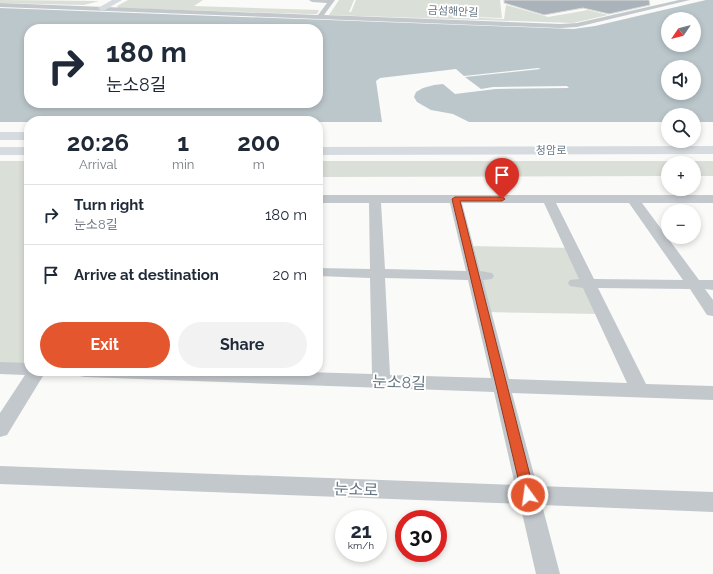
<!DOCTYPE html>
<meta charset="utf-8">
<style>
:root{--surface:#fff;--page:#f2f2f3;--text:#1f2937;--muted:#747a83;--line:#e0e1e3;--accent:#e4572e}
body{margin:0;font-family:Raleway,"Noto Sans KR",sans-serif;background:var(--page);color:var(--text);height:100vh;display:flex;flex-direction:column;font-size:15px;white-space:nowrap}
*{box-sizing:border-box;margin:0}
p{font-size:13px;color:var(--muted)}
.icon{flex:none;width:22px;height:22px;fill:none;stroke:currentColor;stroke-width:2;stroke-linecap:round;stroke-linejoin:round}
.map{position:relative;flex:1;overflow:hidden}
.drawer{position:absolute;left:24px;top:116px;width:299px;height:260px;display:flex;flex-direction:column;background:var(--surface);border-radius:16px;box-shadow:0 2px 6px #0003}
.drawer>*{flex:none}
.banner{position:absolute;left:24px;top:24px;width:299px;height:84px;border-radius:16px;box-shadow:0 2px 6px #0003;background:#fff;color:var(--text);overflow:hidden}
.needle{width:26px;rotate:235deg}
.controls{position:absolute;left:661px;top:12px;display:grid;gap:8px}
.controls a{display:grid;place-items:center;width:40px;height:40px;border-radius:50%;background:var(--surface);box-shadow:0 2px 6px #0003;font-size:20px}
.speed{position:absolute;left:335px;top:510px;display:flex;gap:8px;font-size:20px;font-weight:700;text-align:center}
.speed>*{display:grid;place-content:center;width:52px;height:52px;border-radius:50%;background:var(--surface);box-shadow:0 2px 6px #0003;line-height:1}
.speed small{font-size:10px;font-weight:400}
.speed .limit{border:6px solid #d22;background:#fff;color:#111}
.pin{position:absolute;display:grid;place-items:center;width:34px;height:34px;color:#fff;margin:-41px -17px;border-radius:50% 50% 50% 0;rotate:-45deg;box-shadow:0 0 4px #0007}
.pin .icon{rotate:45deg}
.me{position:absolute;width:44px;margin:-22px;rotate:346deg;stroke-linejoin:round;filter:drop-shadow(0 0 3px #0008)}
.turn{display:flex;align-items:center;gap:14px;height:84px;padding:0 16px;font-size:18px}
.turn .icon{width:52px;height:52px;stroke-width:2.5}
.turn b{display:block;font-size:28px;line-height:34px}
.eta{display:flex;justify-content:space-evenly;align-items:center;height:68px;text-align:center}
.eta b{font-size:24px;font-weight:700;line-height:28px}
.cta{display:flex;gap:8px;margin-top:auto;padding:8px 16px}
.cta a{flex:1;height:46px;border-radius:24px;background:var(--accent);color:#fff;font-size:16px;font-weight:700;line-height:46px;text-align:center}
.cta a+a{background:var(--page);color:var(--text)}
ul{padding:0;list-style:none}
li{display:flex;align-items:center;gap:12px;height:60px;padding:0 16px;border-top:1px solid var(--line)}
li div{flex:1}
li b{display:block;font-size:15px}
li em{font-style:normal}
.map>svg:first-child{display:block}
.green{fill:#dadfd7}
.water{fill:#bbc7cb;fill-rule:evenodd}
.pier{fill:#fafaf8}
.building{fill:#aab3b9;stroke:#dcdcda}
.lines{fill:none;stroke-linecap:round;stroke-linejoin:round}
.street{fill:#c3c8cc;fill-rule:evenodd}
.secondary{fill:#d6dbdf;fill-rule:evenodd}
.route{fill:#e4572e;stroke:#94391e}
.labels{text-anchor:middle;stroke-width:4;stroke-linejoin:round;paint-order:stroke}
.far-street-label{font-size:11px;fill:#657683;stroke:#fff}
.near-street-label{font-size:16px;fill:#657683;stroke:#fff}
</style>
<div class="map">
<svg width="713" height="574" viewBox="0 0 713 574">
<rect width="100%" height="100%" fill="#fafaf8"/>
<g class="green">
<polygon points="0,0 99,1 84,5 0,3"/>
<polygon points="128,0 203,0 194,6 319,10 317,14 309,14 118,8 117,6"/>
<polygon points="339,0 354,0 349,12 351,12 356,0 500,0 502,18 438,16 504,19 506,5 548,17 588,10 608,15 573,23 329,15"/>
<polygon points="0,161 29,161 29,369 0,368"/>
<polygon points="318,161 713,161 713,176 694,176 694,163 668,163 668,176 318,177"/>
<polygon points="467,246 572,248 603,314 484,312"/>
</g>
<path class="water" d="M706 0H713V122H694V115H668V122H0V8L573 29 595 26ZM668 19H694V45H668ZM29 29H318V103H29ZM668 67H694V93H668Z"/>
<polygon class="pier" points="538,68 541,69 465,77 481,89 493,87 567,86 569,88 496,89 455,94 443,84 434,85 423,88 416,92 414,97 417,102 431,110 453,114 469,122 382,122 376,81 380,78 456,69 464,76"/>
<polygon class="building" points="504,0 649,0 650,5 609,14 583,8 544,15 504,3"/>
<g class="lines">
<g class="street">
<polygon points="309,0 335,0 324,15 560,24 577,23 679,0 690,0 577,27 560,28 0,7 0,3 318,15 327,3 312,2"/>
<path d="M318 195H713V203H642L699 280H713V290L705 289 713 300V316L707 315 690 289 598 288 646 384 713 386V400L512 393 537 486 713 492V512L542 505 560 574H536L520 504 0 484V466L515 485 494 392 85 377 79 376 76 371H273L372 374 370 278 318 276V268L370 269 369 203H318ZM381 203H450L466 271 385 269ZM462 203H544L579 279 570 280 568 283 570 286 583 288 627 383 509 379 483 280 492 279 494 276 492 273 480 271ZM556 203H629L683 280 594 279ZM385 278 468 280 491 378 390 375Z"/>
<polygon points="0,362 29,363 29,371 46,371 7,435 0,437 0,413 25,375 0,374"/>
</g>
<g class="secondary">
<polygon points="112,0 122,0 105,10 102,11 98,8"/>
<rect x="0" y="132" width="29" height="8"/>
<polygon points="713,146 713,154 318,155 318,147"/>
<rect x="0" y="147" width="29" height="8"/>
</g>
</g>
<polygon class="route" points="455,197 502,197 505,199 502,201 460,201 535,495 533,499 528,501 524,499 522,495 452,199"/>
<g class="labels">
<g class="far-street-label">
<text transform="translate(453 11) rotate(3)" y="4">금섬해안길</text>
<text x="551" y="154">청암로</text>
</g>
<g class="near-street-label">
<text transform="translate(399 382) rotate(2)" y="6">눈소8길</text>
<text transform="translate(356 489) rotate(2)" y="6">눈소로</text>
</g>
</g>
</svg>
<div class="controls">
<a><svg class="needle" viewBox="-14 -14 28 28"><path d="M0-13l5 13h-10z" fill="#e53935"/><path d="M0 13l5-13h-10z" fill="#747a83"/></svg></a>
<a><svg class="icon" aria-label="sound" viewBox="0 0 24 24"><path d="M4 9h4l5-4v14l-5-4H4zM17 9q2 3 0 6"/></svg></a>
<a><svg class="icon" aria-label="search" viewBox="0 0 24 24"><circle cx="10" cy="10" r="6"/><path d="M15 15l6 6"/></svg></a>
<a>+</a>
<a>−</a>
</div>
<div class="speed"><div>21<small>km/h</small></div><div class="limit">30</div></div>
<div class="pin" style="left:502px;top:199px;background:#d93025"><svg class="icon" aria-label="arrive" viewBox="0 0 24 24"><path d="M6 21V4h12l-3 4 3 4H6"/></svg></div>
<svg class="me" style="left:528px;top:495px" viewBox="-20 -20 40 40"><circle r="17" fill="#e4572e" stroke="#fff" stroke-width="3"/><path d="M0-11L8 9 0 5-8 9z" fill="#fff"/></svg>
<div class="banner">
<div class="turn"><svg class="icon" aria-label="right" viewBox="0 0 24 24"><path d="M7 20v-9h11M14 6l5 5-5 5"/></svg><div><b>180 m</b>눈소8길</div></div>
</div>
<section class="drawer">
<div class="eta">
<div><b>20:26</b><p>Arrival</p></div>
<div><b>1</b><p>min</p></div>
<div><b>200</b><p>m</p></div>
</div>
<ul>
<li><svg class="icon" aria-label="right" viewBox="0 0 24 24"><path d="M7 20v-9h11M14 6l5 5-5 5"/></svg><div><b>Turn right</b><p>눈소8길</p></div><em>180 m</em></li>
<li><svg class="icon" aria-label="arrive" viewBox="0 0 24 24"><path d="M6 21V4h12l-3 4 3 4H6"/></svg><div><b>Arrive at destination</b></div><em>20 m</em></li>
</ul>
<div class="cta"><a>Exit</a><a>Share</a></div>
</section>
</div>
